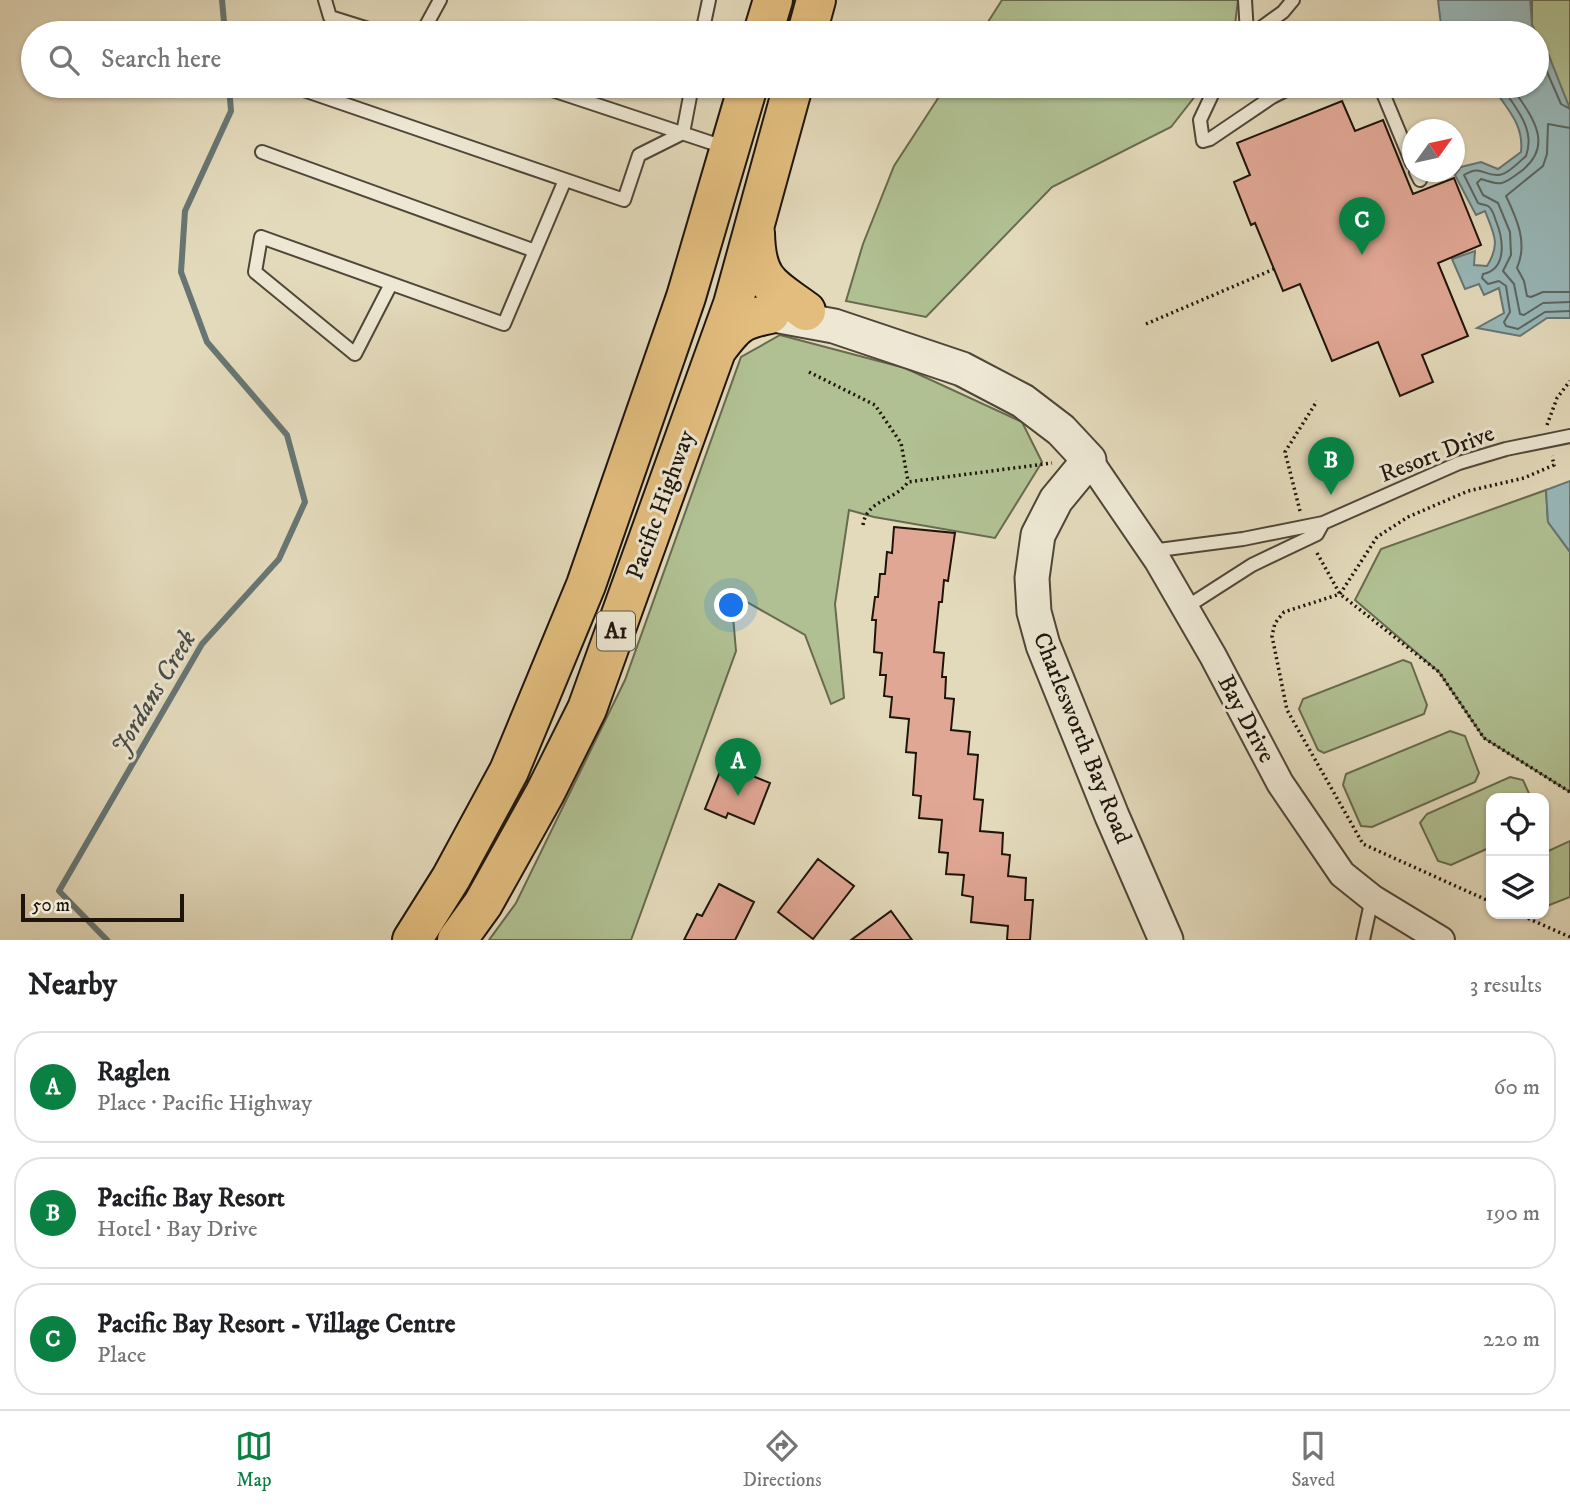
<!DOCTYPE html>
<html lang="en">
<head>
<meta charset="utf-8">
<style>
  :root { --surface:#fff; --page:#f6f6f6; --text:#202124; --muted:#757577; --line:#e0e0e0; --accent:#0b8043 }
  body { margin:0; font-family:"IM FELL DW Pica",serif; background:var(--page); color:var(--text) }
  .controls { position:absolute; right:21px; bottom:21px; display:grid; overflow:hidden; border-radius:14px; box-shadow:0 2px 5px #0004 }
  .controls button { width:63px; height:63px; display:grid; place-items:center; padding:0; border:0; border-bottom:2px solid var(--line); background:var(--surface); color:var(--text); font:35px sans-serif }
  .compass { position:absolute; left:1402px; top:119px; width:63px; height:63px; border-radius:50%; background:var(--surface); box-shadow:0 2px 5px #0004; rotate:57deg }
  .scale { position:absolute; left:21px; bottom:18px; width:163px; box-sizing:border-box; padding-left:7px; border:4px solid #1e140c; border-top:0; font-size:19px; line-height:24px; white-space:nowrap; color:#1e140c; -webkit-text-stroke:5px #ede7d3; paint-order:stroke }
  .you { position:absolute; left:732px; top:606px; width:24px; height:24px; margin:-18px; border:5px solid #fff; border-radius:50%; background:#1a73e8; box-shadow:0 0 0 10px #1a73e833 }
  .badge { display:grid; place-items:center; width:46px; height:46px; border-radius:50%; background:var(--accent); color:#fff; font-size:23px; font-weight:700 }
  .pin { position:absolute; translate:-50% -58px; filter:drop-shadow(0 2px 4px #0008) }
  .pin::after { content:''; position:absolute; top:37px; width:24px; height:21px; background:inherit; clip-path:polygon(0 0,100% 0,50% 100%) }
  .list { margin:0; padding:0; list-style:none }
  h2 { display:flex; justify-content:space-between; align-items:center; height:91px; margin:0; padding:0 28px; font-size:30px }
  h2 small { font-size:23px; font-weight:400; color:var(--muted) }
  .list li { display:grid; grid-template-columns:46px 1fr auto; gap:21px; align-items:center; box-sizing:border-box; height:112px; margin:0 14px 14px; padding:0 14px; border:2px solid var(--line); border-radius:28px }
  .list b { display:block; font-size:26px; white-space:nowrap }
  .list p { margin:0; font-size:23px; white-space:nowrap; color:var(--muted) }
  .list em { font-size:23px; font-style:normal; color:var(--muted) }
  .icon { flex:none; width:38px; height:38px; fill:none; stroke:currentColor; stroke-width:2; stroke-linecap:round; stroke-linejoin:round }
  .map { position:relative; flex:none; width:1570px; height:940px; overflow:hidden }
  .search { position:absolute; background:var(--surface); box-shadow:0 2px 5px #0004; left:21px; right:21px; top:21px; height:77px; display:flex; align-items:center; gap:18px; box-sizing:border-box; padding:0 24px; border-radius:38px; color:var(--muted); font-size:26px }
  .sheet { height:469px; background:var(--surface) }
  nav { display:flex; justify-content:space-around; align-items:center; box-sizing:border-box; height:98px; border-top:2px solid var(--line); background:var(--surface); font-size:19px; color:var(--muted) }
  nav a { display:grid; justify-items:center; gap:4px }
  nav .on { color:var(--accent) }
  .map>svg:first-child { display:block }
</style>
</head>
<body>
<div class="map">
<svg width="1570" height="940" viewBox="0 0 1570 940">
  <rect width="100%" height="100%" fill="#e3dabb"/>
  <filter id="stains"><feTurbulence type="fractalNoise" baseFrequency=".00286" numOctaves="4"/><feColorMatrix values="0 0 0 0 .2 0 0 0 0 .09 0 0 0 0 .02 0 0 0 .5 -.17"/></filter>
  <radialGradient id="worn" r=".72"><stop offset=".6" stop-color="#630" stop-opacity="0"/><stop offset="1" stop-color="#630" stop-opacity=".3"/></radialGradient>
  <!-- green -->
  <path fill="#b0c092" stroke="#676a4f" stroke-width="2" d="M1002,0H1238L1234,33H981Z
    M1532,0H1570V111L1532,25Z
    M946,86H1203L1171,127L1052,187L926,317L846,301L863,244L894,166Z
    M780,335L905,368L1022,422L1042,462L995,538L874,517L849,510L835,604L844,698L831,704L805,635L731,593L736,651L631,940H489L516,903L625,680L741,357Z
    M1546,490L1548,522L1570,552V792L1484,738L1439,672L1355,600L1381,549Z
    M1403,660L1411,663L1427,705L1424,714L1324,753L1318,750L1299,709L1303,699Z
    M1450,731L1465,736L1479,773L1475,782L1372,827L1361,826L1343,785L1346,774Z
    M1510,777L1523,780L1531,798H1491V847L1451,865L1438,861L1420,823L1427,814Z
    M1570,841V897L1547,906L1544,905V853Z"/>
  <!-- water -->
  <path fill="#98b8b9" stroke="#677674" stroke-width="2" d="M1438,0H1530L1532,25L1536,33H1442Z
    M1537,35L1549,56L1570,109V318H1547L1520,336L1477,328L1504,313L1499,288L1484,295L1479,284L1465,289L1452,259L1475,251L1474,265L1487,266C1501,244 1494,234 1485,211L1476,215L1455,175L1461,167L1481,162L1498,169L1521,152C1524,125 1508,110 1494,89L1485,86H1537Z
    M1570,481V552L1548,522L1546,490Z"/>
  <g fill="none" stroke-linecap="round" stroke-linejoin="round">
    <!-- shore -->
    <path stroke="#5b6662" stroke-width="2" d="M1537,49L1561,104L1570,109
      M1501,86C1515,107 1536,129 1526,156C1519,162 1506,176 1497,175C1482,175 1481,165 1464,175L1478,203C1479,204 1487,205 1488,206C1493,209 1494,216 1496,221C1503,238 1508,269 1483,274L1482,278L1488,284L1499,281L1506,286L1510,312L1504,322L1506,326L1518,329L1545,312L1570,311
      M1511,86C1530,114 1557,145 1520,172C1503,185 1501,186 1481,179L1477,183L1483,195L1498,203L1510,232L1511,255L1503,271L1514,284L1520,314L1524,315L1543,303L1570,302
      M1570,128L1548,124L1547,154L1543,166L1506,196C1517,219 1528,243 1517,268L1524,281L1527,296L1531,297L1543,292H1570"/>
    <!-- stream -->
    <path stroke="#677674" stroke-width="6" d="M222,0L225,33
      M107,940L59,891L202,644L279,559L305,502L287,435L207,342L181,272L185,211L231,111L229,86"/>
  </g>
  <!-- building -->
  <path fill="#e1a795" stroke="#1e140c" stroke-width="2" d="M1342,101L1355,131L1383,120L1413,194L1454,178L1481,245L1438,263L1468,336L1422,355L1433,382L1400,396L1378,342L1332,361L1300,284L1283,291L1255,223L1251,225L1234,182L1250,175L1237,143Z
    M894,527L955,533L948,581L944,580L942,602H939L934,652L944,653L942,677H946L945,698L954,699L951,730L970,732L968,754L978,755L974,799L983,800L980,831L1003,833L1002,854L1010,855L1008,876L1026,878L1025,900H1033L1030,940H1007L1008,926L971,922L973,897L962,895L964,875L946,874L948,853L939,852L942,820L919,818L921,796L913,795L916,753L906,752L909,719L890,717L892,697L884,696L886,675H880L882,653L874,652L876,620H872L875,597H878L880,574H885L887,552L892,553Z
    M723,764L770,783L754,824L728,813L726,818L705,809Z
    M818,859L854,886L813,939L778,912Z
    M719,884L754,902L735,940H684L697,914L702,916Z
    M891,911L912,940H851Z"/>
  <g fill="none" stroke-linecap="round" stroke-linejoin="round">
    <defs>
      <path id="service" d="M325,0L330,17L381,33
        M1245,0L1247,33
        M1372,32V33
        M422,33L440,0
        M702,33L709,0
        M1254,33L1283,12L1293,0
        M292,86L624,200L639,155L683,133L692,86
        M540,86L727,148
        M1216,86L1200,120L1203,141L1210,139L1272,97L1294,86
        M1380,86L1412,163
        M262,152L535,251
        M1416,172L1420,180
        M391,284L355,354L255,272L261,237L504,324L565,180
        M1151,551L1243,539L1323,523L1459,463L1506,449L1570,436
        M1185,608L1252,565L1317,534L1323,523
        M1363,940L1372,898"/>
      <path id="minor" d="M1089,460L1158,561L1213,656L1280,783L1342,874L1372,898L1441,940"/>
      <path id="tertiary" d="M774,315L834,326L962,369L1023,401L1061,430L1089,460L1056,500L1038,535L1032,578L1034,612L1043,645L1112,816L1166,940"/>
      <path id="trunk" d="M763,33L773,0
        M807,33L816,0
        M755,233C756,281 770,285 806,311
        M718,348C736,324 740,320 770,314
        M412,940L451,878L509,771L586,585L686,297L748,86
        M457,940L483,904L545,793L587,709L733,304L793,86"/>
    </defs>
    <!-- service casing -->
    <use href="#service" stroke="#4f4638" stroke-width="16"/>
    <!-- minor casing -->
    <use href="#minor" stroke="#4f4638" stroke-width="30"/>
    <!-- tertiary casing -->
    <use href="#tertiary" stroke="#4f4638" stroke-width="37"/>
    <!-- trunk casing -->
    <use href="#trunk" stroke="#1e140c" stroke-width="42"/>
    <!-- path -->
    <path stroke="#1e140c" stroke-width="3.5" stroke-dasharray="2 3.5" stroke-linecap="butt" d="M1146,324L1274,269
      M809,372L875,405L901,443L908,481
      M1547,425L1557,398L1570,381
      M1300,511L1285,452L1317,401
      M863,525C867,499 895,501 908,482L1052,463
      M1317,553L1340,594L1439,672L1484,738L1570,792
      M1491,902L1363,844L1287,710L1272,636L1275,623L1284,612L1340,594L1377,537L1408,517L1468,491L1524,478L1554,465L1552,456
      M1518,914L1570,937"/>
    <!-- service -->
    <use href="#service" stroke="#ede7d3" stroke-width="12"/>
    <!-- minor -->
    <use href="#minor" stroke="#ede7d3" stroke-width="26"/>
    <!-- tertiary -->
    <use href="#tertiary" stroke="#ede7d3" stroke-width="33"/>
    <!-- trunk -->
    <use href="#trunk" stroke="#e2bd7e" stroke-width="38"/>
  </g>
  <g text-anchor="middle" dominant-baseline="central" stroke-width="6" stroke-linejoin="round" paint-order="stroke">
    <!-- shield labels -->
    <rect fill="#ede7d3" stroke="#5c5348" stroke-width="2" x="597" y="611.5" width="38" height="39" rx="5"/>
    <g font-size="23" font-weight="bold" fill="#1e140c">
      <text x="616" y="631">A1</text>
    </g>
    <!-- street labels -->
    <g font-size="24" fill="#1e140c" stroke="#ede7d3">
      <text transform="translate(1437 454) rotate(-21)">Resort Drive</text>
      <text transform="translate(661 505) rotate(-70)">Pacific Highway</text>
      <text transform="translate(1246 719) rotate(62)">Bay Drive</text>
      <text transform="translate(1082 738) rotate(68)">Charlesworth Bay Road</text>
    </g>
    <!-- water labels -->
    <g font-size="26" font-style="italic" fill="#494d49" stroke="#ede7d3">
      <text transform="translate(154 693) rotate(-59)">Jordans Creek</text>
    </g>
  </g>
  <rect width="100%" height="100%" filter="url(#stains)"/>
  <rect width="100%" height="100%" fill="url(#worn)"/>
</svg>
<div class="controls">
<button><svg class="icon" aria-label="locate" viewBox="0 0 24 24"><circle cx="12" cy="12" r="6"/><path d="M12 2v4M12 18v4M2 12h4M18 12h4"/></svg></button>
<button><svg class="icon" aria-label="layers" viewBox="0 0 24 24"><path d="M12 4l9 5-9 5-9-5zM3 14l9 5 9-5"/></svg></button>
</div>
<svg class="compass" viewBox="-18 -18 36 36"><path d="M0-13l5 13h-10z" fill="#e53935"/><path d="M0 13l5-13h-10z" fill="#757577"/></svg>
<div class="scale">50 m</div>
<div class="you"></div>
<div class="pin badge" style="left:738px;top:796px">A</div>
<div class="pin badge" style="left:1331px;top:495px">B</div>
<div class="pin badge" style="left:1362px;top:255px">C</div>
<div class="search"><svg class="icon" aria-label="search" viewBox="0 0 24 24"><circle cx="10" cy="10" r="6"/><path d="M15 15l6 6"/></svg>Search here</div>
</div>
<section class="sheet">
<h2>Nearby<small>3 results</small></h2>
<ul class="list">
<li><span class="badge">A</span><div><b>Raglen</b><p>Place · Pacific Highway</p></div><em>60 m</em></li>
<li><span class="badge">B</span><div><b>Pacific Bay Resort</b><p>Hotel · Bay Drive</p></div><em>190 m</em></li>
<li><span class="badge">C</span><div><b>Pacific Bay Resort - Village Centre</b><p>Place</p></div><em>220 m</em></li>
</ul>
</section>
<nav>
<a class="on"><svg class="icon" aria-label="map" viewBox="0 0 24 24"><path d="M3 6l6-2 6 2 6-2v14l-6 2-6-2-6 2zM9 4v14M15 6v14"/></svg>Map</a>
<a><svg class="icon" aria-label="directions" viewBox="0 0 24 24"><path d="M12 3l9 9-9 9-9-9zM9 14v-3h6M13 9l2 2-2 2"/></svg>Directions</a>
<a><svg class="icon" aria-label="saved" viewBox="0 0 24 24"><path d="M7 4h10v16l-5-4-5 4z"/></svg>Saved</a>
</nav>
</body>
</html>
